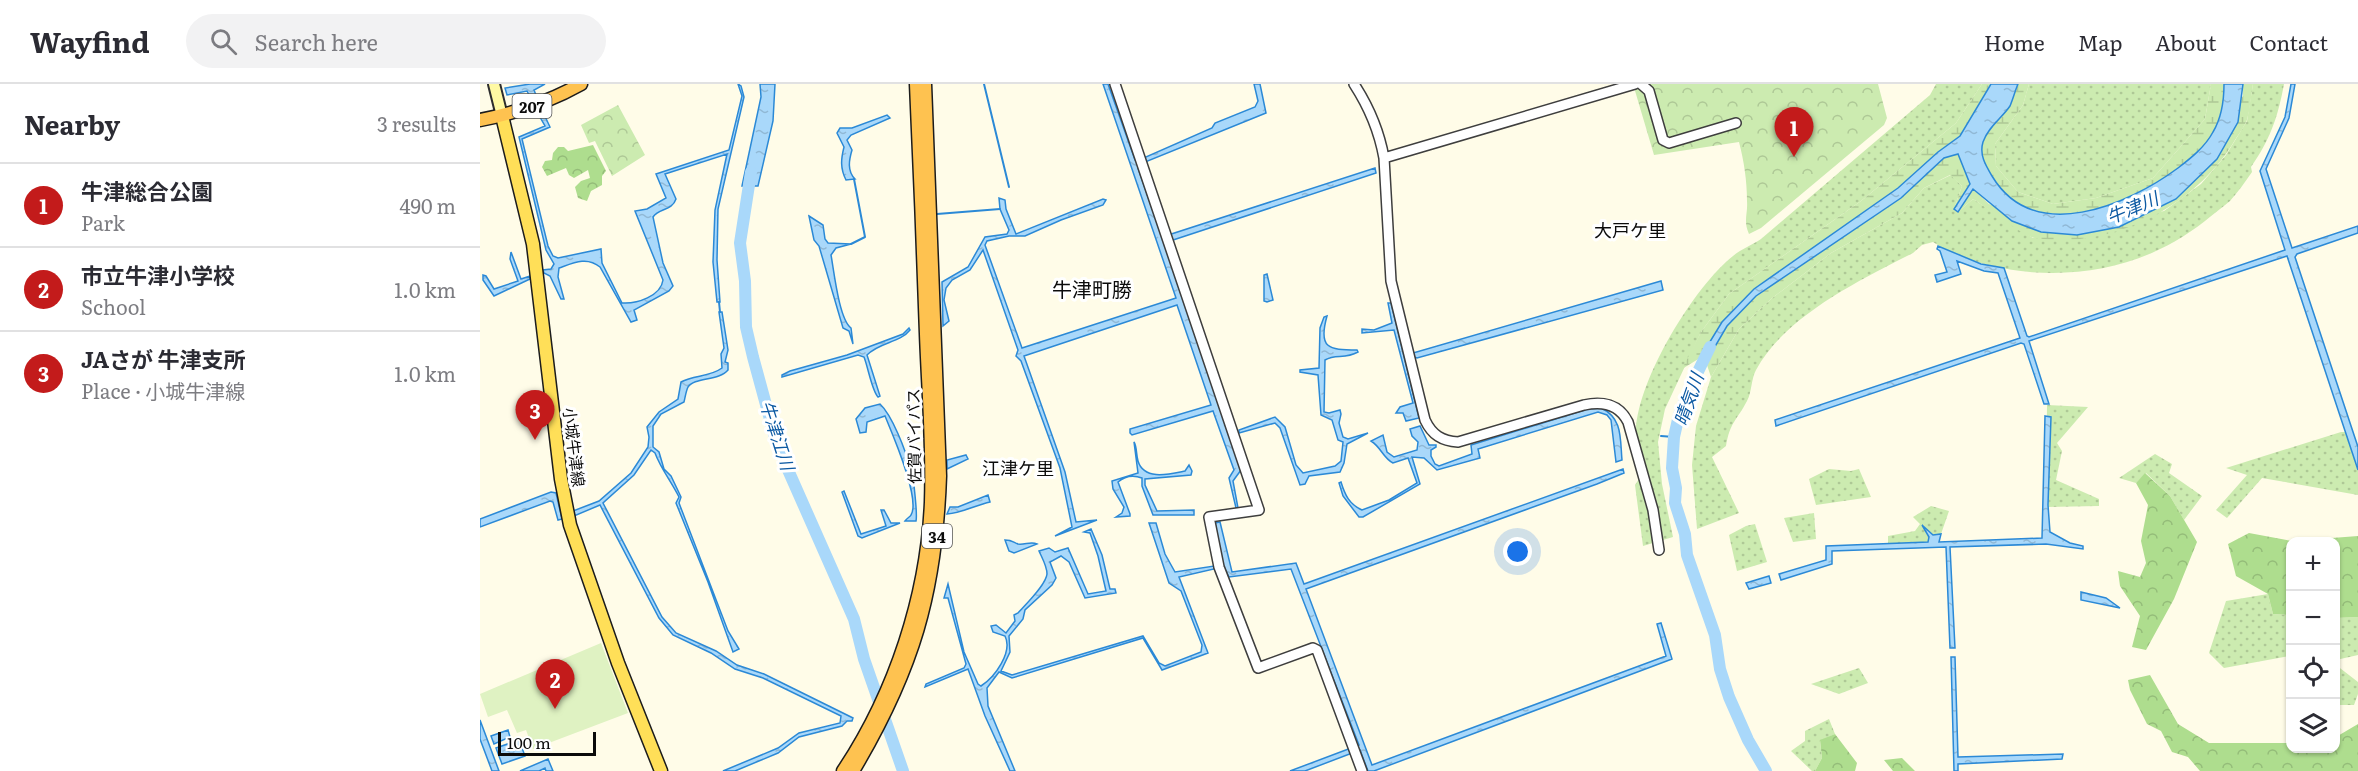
<!DOCTYPE html>
<html lang="en">
<head>
<meta charset="utf-8">
<style>
  :root { --surface:#fff; --page:#f2f2f3; --text:#2b2b33; --muted:#7c7c81; --line:#e1e1e2; --accent:#c31b1b }
  body { margin:0; font-family:Literata,"Noto Sans JP",serif; background:var(--page); color:var(--text) }
  .controls { position:absolute; right:18px; bottom:18px; display:grid; overflow:hidden; border-radius:12px; box-shadow:0 2px 4px #0004 }
  .controls button { width:54px; height:54px; display:grid; place-items:center; padding:0; border:0; border-bottom:2px solid var(--line); background:var(--surface); color:var(--text); font:30px sans-serif }
  .scale { position:absolute; left:18px; bottom:15px; width:98px; box-sizing:border-box; padding-left:6px; border:3px solid #0b0b0b; border-top:0; font-size:16px; line-height:21px; white-space:nowrap; color:#0b0b0b; -webkit-text-stroke:4px #fff; paint-order:stroke }
  .you { position:absolute; left:1038px; top:468px; width:21px; height:21px; margin:-15px; border:4px solid #fff; border-radius:50%; background:#1a73e8; box-shadow:0 0 0 9px #1a73e833 }
  .badge { display:grid; place-items:center; width:39px; height:39px; border-radius:50%; background:var(--accent); color:#fff; font-size:20px; font-weight:700 }
  .pin { position:absolute; translate:-50% -50px; filter:drop-shadow(0 2px 3px #0008) }
  .pin::after { content:''; position:absolute; top:32px; width:21px; height:18px; background:inherit; clip-path:polygon(0 0,100% 0,50% 100%) }
  .list { margin:0; padding:0; list-style:none }
  h2 { display:flex; justify-content:space-between; align-items:center; height:78px; margin:0; padding:0 24px; font-size:26px }
  h2 small { font-size:20px; font-weight:400; color:var(--muted) }
  .list li { display:grid; grid-template-columns:39px 1fr auto; gap:18px; align-items:center; box-sizing:border-box; height:84px; padding:0 24px; border-top:2px solid var(--line) }
  .list b { display:block; font-size:22px; white-space:nowrap }
  .list p { margin:0; font-size:20px; white-space:nowrap; color:var(--muted) }
  .list em { font-size:20px; font-style:normal; color:var(--muted) }
  .icon { flex:none; width:33px; height:33px; fill:none; stroke:currentColor; stroke-width:2; stroke-linecap:round; stroke-linejoin:round }
  .map { position:relative; flex:none; width:1878px; height:687px; overflow:hidden }
  header { display:flex; align-items:center; gap:36px; box-sizing:border-box; height:84px; padding:0 30px; background:var(--surface); border-bottom:2px solid var(--line) }
  header strong { font-size:28px }
  nav { display:flex; gap:33px; margin-inline-start:auto; font-size:21px }
  .search { width:420px; height:54px; background:var(--page); display:flex; align-items:center; gap:15px; box-sizing:border-box; padding:0 21px; border-radius:33px; color:var(--muted); font-size:22px }
  main { display:flex }
  aside { flex:1; background:var(--surface) }
  .map>svg:first-child { display:block }
</style>
</head>
<body>
<header>
<strong>Wayfind</strong>
<div class="search"><svg class="icon" aria-label="search" viewBox="0 0 24 24"><circle cx="10" cy="10" r="6"/><path d="M15 15l6 6"/></svg>Search here</div>
<nav><a>Home</a><a>Map</a><a>About</a><a>Contact</a></nav>
</header>
<main>
<aside>
<h2>Nearby<small>3 results</small></h2>
<ul class="list">
<li><span class="badge">1</span><div><b>牛津総合公園</b><p>Park</p></div><em>490 m</em></li>
<li><span class="badge">2</span><div><b>市立牛津小学校</b><p>School</p></div><em>1.0 km</em></li>
<li><span class="badge">3</span><div><b>JAさが 牛津支所</b><p>Place · 小城牛津線</p></div><em>1.0 km</em></li>
</ul>
</aside>
<div class="map">
<svg width="1878" height="687" viewBox="0 0 1878 687">
  <defs>
    <pattern id="grass-dots" width="8" height="8" patternUnits="userSpaceOnUse" patternTransform="scale(1.5)"><rect width="8" height="8" fill="#ccebb0"/><path d="M2 2h.1M6 6h.1" fill="none" stroke="#aec896" stroke-width="1.8" stroke-linecap="round"/></pattern>
    <pattern id="forest-crowns" width="20" height="18" patternUnits="userSpaceOnUse" patternTransform="scale(1.5)"><rect width="20" height="18" fill="#aedd8e"/><path d="M2 6a3 3 0 1 1 6 0M12 15a3 3 0 1 1 6 0" fill="none" stroke="#94bc79"/></pattern>
    <pattern id="wetland-marsh" width="20" height="14" patternUnits="userSpaceOnUse" patternTransform="scale(1.5)"><rect width="20" height="14" fill="#ccebb0"/><path d="M1 5h8M5 5V1M11 12h8M15 12V8" fill="none" stroke="#aec896"/></pattern>
    <pattern id="park-crowns" width="20" height="18" patternUnits="userSpaceOnUse" patternTransform="scale(1.5)"><rect width="20" height="18" fill="#ccebb0"/><path d="M2 6a3 3 0 1 1 6 0M12 15a3 3 0 1 1 6 0" fill="none" stroke="#aec896"/></pattern>
    <pattern id="water-ripples" width="26" height="14" patternUnits="userSpaceOnUse" patternTransform="scale(1.5)"><rect width="26" height="14" fill="#a9d8fa"/><path d="M2 4q2-2 4 0t4 0M15 11q2-2 4 0t4 0" fill="none" stroke="#90b8d5"/></pattern>
  </defs>
  <rect width="100%" height="100%" fill="#fffce8"/>
  <!-- grass -->
  <path fill="url(#grass-dots)" d="M1456,0H1502L1476,39L1381,117L1249,210L1221,248L1185,325L1178,358L1182,400L1193,453L1163,462L1155,401L1165,386C1162,374 1156,358 1156,346C1158,295 1214,203 1253,172C1261,165 1272,161 1281,155L1450,11Z
    M1549,0H1731L1725,35L1673,94L1616,114L1573,120L1538,108L1516,82L1515,60L1543,21Z
    M1773,0H1804C1798,33 1790,56 1771,83L1772,88C1765,98 1758,108 1750,117C1742,124 1733,130 1725,137C1674,177 1615,193 1550,188C1518,185 1482,177 1453,158L1442,161L1433,169C1380,196 1305,232 1276,286C1271,295 1272,308 1267,317C1257,336 1250,338 1246,362L1232,373L1259,429L1217,445L1212,381L1216,342L1231,293L1259,245L1291,215L1351,169L1422,129L1444,104L1471,91L1482,102L1474,125L1478,128L1493,115L1553,154L1684,127L1721,100L1746,71L1767,37Z
    M1567,321L1608,323L1577,359L1582,367L1576,396L1619,415V422L1566,423Z
    M1861,348H1870L1878,371V411L1782,394L1747,434L1736,426L1767,391L1746,384Z
    M1675,370L1692,380L1689,389L1722,412L1704,436L1690,412L1666,389L1656,399L1639,394Z
    M1349,385L1371,387L1379,385L1391,413L1336,421L1329,395Z
    M1451,422L1469,427L1461,450L1454,460L1408,462V452L1435,447L1440,440L1433,433Z
    M1334,429L1336,455L1313,458L1304,434Z
    M1275,440L1287,478L1257,487L1249,451L1266,442Z
    M1788,510L1793,530L1810,531V572L1744,584L1729,569L1746,517Z
    M1878,533V571L1856,576V534Z
    M1856,581L1878,598V610L1874,621H1856Z
    M1379,584L1388,599L1359,610L1331,600Z
    M1349,635L1355,650L1340,657L1342,674L1335,687H1332L1311,667L1325,657V647Z"/>
  <!-- forest -->
  <path fill="url(#forest-crowns)" d="M113,61L126,87L122,92V101L111,107L107,117L98,114L95,103L101,97L110,94L108,86L94,94L89,91L86,84L67,92L62,83L65,77L72,76L73,69L78,63H84L88,67Z
    M1665,389L1690,412L1717,458L1694,515L1666,566L1652,563L1660,532L1640,502L1638,487L1660,493L1666,479L1661,457L1668,421L1656,399Z
    M1769,449L1812,457L1810,531L1793,530L1788,510L1756,492L1748,460Z
    M1878,452V533L1856,534V458L1813,457Z
    M1670,591L1698,640L1729,659H1810V664H1856V653L1878,640V687H1720L1708,673L1692,668L1681,647L1667,640L1650,606L1648,596Z
    M1355,650L1377,679L1375,687H1335L1342,674L1340,656Z
    M1422,674L1435,687H1413L1404,676Z"/>
  <!-- wetland -->
  <path fill="url(#wetland-marsh)" d="M1502,0H1511L1480,52L1458,68L1418,104L1274,205L1242,238L1220,274L1202,285L1221,248L1249,210L1381,117L1476,39Z
    M1538,0H1549L1543,21L1515,60L1516,82L1538,108L1573,120L1616,114L1673,94L1725,35L1731,0H1744C1744,17 1742,33 1733,48C1725,63 1711,74 1698,84C1648,121 1554,162 1512,92C1506,82 1499,71 1503,58C1508,43 1522,34 1530,22C1533,15 1535,7 1538,0Z
    M1763,0H1773C1771,12 1770,25 1767,36C1764,43 1759,50 1755,56C1716,122 1632,166 1555,154C1543,152 1506,123 1493,115L1478,128L1493,105L1509,120L1597,151L1639,143L1696,115L1763,12Z
    M1478,69L1481,73L1491,100L1474,125L1482,102L1470,91L1444,104L1422,129L1351,169L1291,215L1259,245L1231,293L1226,278L1247,242L1276,212L1421,114L1464,74Z"/>
  <!-- park -->
  <path fill="url(#park-crowns)" d="M1153,0H1398L1407,34L1404,41L1281,144L1269,150C1263,137 1268,130 1267,117C1267,97 1264,77 1259,58L1174,71Z
    M138,21L165,71L132,92L115,57L109,59L101,41Z"/>
  <!-- pitch -->
  <path fill="#dff2c2" d="M121,559L148,629L53,665L46,646L37,649L27,626L8,633L0,610Z"/>
  <!-- water -->
  <path fill="url(#water-ripples)" stroke="#2b89d6" stroke-width="1.5" d="M50,0H65L54,6L56,11L50,13L47,7L27,11L25,4Z
    M258,0L261,2L264,13L238,125L237,176L240,218H237L233,178L235,126L247,70L185,90L196,115C192,127 179,124 173,133L183,179L193,202L189,207L154,226L157,236L151,238L120,183C107,172 93,179 79,184L78,193L84,215H81L70,192L64,189L63,186L71,185L74,180L66,166L39,53L65,42L57,28L62,26L70,43L42,55L68,162L73,172L78,174L121,165L122,179L142,219C157,220 181,212 183,196L155,127L167,125L186,114L176,90L249,66L262,12Z
    M280,0H295L293,37L278,102H262L281,13Z
    M623,0H628L655,76L657,77L732,44L735,39L775,23L778,17L774,0H780L786,29L660,80L658,84L682,153L895,84L896,89L684,159L761,386L753,397L758,424H756L749,394L754,386L733,327L652,351L650,349V345L731,321L697,221L544,272L585,388L596,438L617,436L575,452L592,443L580,384L541,277L536,272L538,266L503,166L490,186L472,196L466,204L464,216L469,237L463,242L462,198L488,183L505,153L527,150L529,146L520,125L519,114L525,116L526,125L536,150L623,115L626,116L623,121L581,136L545,152H529L507,157L505,161L542,264L696,214Z
    M1511,0H1538C1535,7 1533,15 1530,22C1522,34 1508,43 1503,58C1499,71 1506,82 1512,92C1554,162 1648,121 1698,84C1711,74 1725,63 1733,48C1742,33 1744,17 1744,0H1763L1758,38L1737,75L1696,115L1639,143L1597,151L1561,148L1532,137L1493,105L1478,128L1474,125L1490,100L1478,70L1464,74L1421,114L1276,212L1247,242L1226,278L1220,274L1242,238L1274,205L1418,104L1458,68L1480,52Z
    M1811,0H1815L1809,34L1786,85L1812,164L1878,142V149L1817,170L1815,173L1878,363V386L1807,172L1549,257L1569,320H1564L1544,260L1541,259L1296,342L1295,336L1540,254L1518,189L1504,187L1477,177L1481,190L1457,198L1455,191L1467,188L1460,167L1457,165L1458,162L1501,180L1524,184L1547,252L1549,253L1805,166L1780,87L1805,33Z
    M407,31L410,34L371,51L367,56L372,66C369,76 367,87 375,95L366,96C360,84 361,75 364,63L357,49L360,44H372Z
    M329,132L343,141L345,155L348,159L371,160L356,164L351,171C354,187 359,235 371,244L373,260L369,247L363,244L339,162L334,156Z
    M31,168L41,195L50,192V195L14,212L3,196V191L6,192L14,205L38,197L30,175Z
    M787,190L793,216L787,218L784,217V191Z
    M1181,197L1183,206L937,274L934,273L933,269Z
    M908,219H911L939,334L926,337L923,329H916L920,323L933,319L914,246L882,249V245L894,246L912,239Z
    M239,228H242L248,266L245,278L248,279V286C239,297 214,293 208,303C206,307 205,314 204,318L181,330L173,342V363L179,368L184,385L191,392L201,413L199,419L248,547L259,565L253,568L228,498L196,419L199,413C191,397 181,385 175,369L171,366L154,391L123,419L182,533L196,549L236,567L257,581L284,590L373,634L372,637H367L362,642L319,653L298,669L255,687H243L298,664L319,649L360,639L361,632L283,594L255,585L231,569L193,551L179,534L120,421L94,432L93,427L119,417L151,389L168,363L169,353L167,343L179,328L198,315L201,298C214,291 230,293 242,284L241,270L244,264Z
    M847,232C838,264 848,266 877,266L878,268C864,276 856,269 845,276L844,328L849,329L860,326L861,330L859,339L863,353L868,355L888,349L867,360L864,379L860,388L829,392L825,400L820,401L800,344L795,339L759,349V346L795,333L805,343L816,381L823,389L855,382L861,377L863,358L858,356L852,336L841,331L838,291L820,288V286L839,284L840,244L844,233Z
    M429,244L430,246C420,259 399,258 387,271L400,312L398,313C392,307 388,283 384,273L378,271L302,293V291L310,287L367,271L423,250Z
    M400,320C412,331 426,367 430,384L442,382L433,387C433,400 438,428 436,437H425C427,434 430,433 431,431C441,415 412,349 405,332L387,338L386,348L380,349L376,335L385,324Z
    M1121,324C1143,334 1140,355 1142,376L1136,378L1131,336L1127,331L1118,328L998,365L1000,374L957,386L944,374L932,373L940,400L883,433H879L863,412L859,399L861,398C865,411 869,420 882,426L909,416L937,399L928,374L913,379C903,374 901,363 891,357L903,351L907,368L914,373L937,366L938,358L932,352L930,345L940,342L949,361H956V363L951,366V372L955,380L959,382L992,370L991,361L1108,325Z
    M1565,332L1571,333L1568,421L1570,448L1590,459L1603,462V465L1566,460L1470,463L1475,564H1470L1466,463L1352,467V480L1301,496L1299,490L1346,476V462L1448,458L1449,453L1442,441L1453,451L1461,450L1459,458L1562,454Z
    M654,358C657,363 656,370 658,377C664,397 690,390 705,387L709,381L712,387L711,391L665,395V401L677,427L714,426V431H673L662,402V394C654,391 645,392 638,398L650,430V432L636,433L642,429L644,423L633,405L632,397L658,389Z
    M486,371L488,375L467,385V376Z
    M1143,385L1144,389L1117,400L826,505L892,681L1186,572L1177,540L1181,539L1192,575L894,687H888L880,666L825,687H810L879,661L811,485L749,493L743,481L735,439L740,438L752,488L816,479L824,500Z
    M364,407L381,450L406,442L401,426H404L411,439H420L382,454L378,452L362,408Z
    M71,408L76,409L82,435L78,436L73,418L70,417L0,443V435Z
    M508,411L510,418C496,421 482,429 467,430L470,423H478Z
    M669,439H676L685,470L695,488L734,482V485L699,493L728,569L682,586L663,554L532,594L519,588L507,604L508,622L535,687H530L505,632L488,585L445,603L446,600L484,584L486,580L468,514H464L468,500L484,568L498,600L501,602C515,593 533,568 525,552L513,548L511,542L516,541L526,549L535,537L534,531L538,529C545,521 566,501 567,490C567,482 562,474 559,467L569,464L575,468L588,464L608,510L626,507L618,472L610,449L604,448L611,445L622,471L630,505H635L636,509L605,514L589,478L581,472L570,478L576,494L572,501L545,526L543,535L529,552L530,568L521,587L532,591L663,552L679,579L685,582L721,568L722,561L701,507L689,499Z
    M525,456C532,456 533,458 538,460C545,461 551,457 557,460L534,469L529,467Z
    M1289,492L1291,499L1269,505L1266,499Z
    M1601,508L1626,514L1640,524L1601,516Z
    M1471,573H1475L1478,673L1583,670L1582,675L1478,680V687H1474Z
    M0,636L19,687H12L0,655Z
    M28,646L30,653L14,660L11,652Z
    M39,656L45,672L22,680L16,664Z
    M68,675L73,687H66L65,684L59,687H40Z"/>
  <g fill="none" stroke-linecap="round" stroke-linejoin="round">
    <!-- stream -->
    <path stroke="#2b89d6" stroke-width="2" d="M504,0L529,103
      M457,130L520,125
      M371,160L385,153L374,95
      M239,218L240,228
      M1181,352L1194,353"/>
    <!-- river -->
    <path stroke="#a9d8fa" stroke-width="12" d="M271,88L260,159L265,197L266,243L273,273L297,361L374,535L384,575L423,687
      M1230,263L1212,300L1199,331L1194,353L1192,384L1196,404L1195,419L1205,450L1207,471L1235,551L1240,585L1249,613L1268,656L1286,687"/>
    <defs>
      <path id="tertiary" d="M635,0L779,426L729,433L739,483L778,584L833,564L837,566L882,687
        M874,0C889,23 899,46 904,74L911,197L945,336C952,351 962,357 978,358L1104,321C1122,317 1139,320 1148,338L1173,426L1179,466
        M1161,0L1169,7L1183,56L1189,59L1256,39
        M904,74L1155,0"/>
      <path id="secondary" d="M14,0L22,32"/>
      <path id="primary" d="M22,32L53,160L81,395L90,441L138,579L181,687"/>
      <path id="trunk" d="M0,36C36,29 69,18 101,0
        M363,687C415,609 447,512 451,418C453,362 448,305 446,250C443,167 440,83 436,0
        M373,687C433,586 456,509 460,392L445,0"/>
    </defs>
    <!-- tertiary casing -->
    <use href="#tertiary" stroke="#3e3e3e" stroke-width="12"/>
    <!-- secondary casing -->
    <use href="#secondary" stroke="#2d2d2d" stroke-width="14"/>
    <!-- primary casing -->
    <use href="#primary" stroke="#1c1c1c" stroke-width="15"/>
    <!-- trunk casing -->
    <use href="#trunk" stroke="#1c1c1c" stroke-width="15"/>
    <!-- tertiary -->
    <use href="#tertiary" stroke="#fff" stroke-width="9"/>
    <!-- secondary -->
    <use href="#secondary" stroke="#fff9a3" stroke-width="10"/>
    <!-- primary -->
    <use href="#primary" stroke="#ffdf58" stroke-width="12"/>
    <!-- trunk -->
    <use href="#trunk" stroke="#fec250" stroke-width="12"/>
  </g>
  <g text-anchor="middle" dominant-baseline="central" stroke-width="6" stroke-linejoin="round" paint-order="stroke">
    <!-- shield labels -->
    <g fill="#fff" stroke="#545454" stroke-width="1.5">
      <rect x="32.5" y="10" width="39" height="24" rx="4.5"/>
      <rect x="442" y="440" width="30" height="24" rx="4.5"/>
    </g>
    <g font-size="15" font-weight="bold" fill="#0b0b0b">
      <text x="52" y="22">207</text>
      <text x="457" y="452">34</text>
    </g>
    <!-- street labels -->
    <g font-size="16" fill="#0b0b0b" stroke="#fff">
      <text transform="translate(433 352) rotate(-91)">佐賀バイパス</text>
      <text transform="translate(95 363) rotate(83)">小城牛津線</text>
    </g>
    <!-- water labels -->
    <g font-size="18" font-style="italic" fill="#0d5aa3" stroke="#fff">
      <text transform="translate(1652 123) rotate(-23)">牛津川</text>
      <text transform="translate(1208 315) rotate(-71)">晴気川</text>
      <text transform="translate(298 351) rotate(72)">牛津江川</text>
    </g>
    <!-- neighbourhood labels -->
    <g font-size="18" fill="#0b0b0b" stroke="#fff">
      <text x="1150" y="145">大戸ケ里</text>
      <text x="538" y="383">江津ケ里</text>
    </g>
    <!-- quarter labels -->
    <g font-size="20" fill="#0b0b0b" stroke="#fff">
      <text x="612" y="204">牛津町勝</text>
    </g>
  </g>
</svg>
<div class="controls">
<button>+</button>
<button>−</button>
<button><svg class="icon" aria-label="locate" viewBox="0 0 24 24"><circle cx="12" cy="12" r="6"/><path d="M12 2v4M12 18v4M2 12h4M18 12h4"/></svg></button>
<button><svg class="icon" aria-label="layers" viewBox="0 0 24 24"><path d="M12 4l9 5-9 5-9-5zM3 14l9 5 9-5"/></svg></button>
</div>
<div class="scale">100 m</div>
<div class="you"></div>
<div class="pin badge" style="left:1314px;top:73px">1</div>
<div class="pin badge" style="left:75px;top:625px">2</div>
<div class="pin badge" style="left:55px;top:356px">3</div>
</div>
</main>
</body>
</html>
